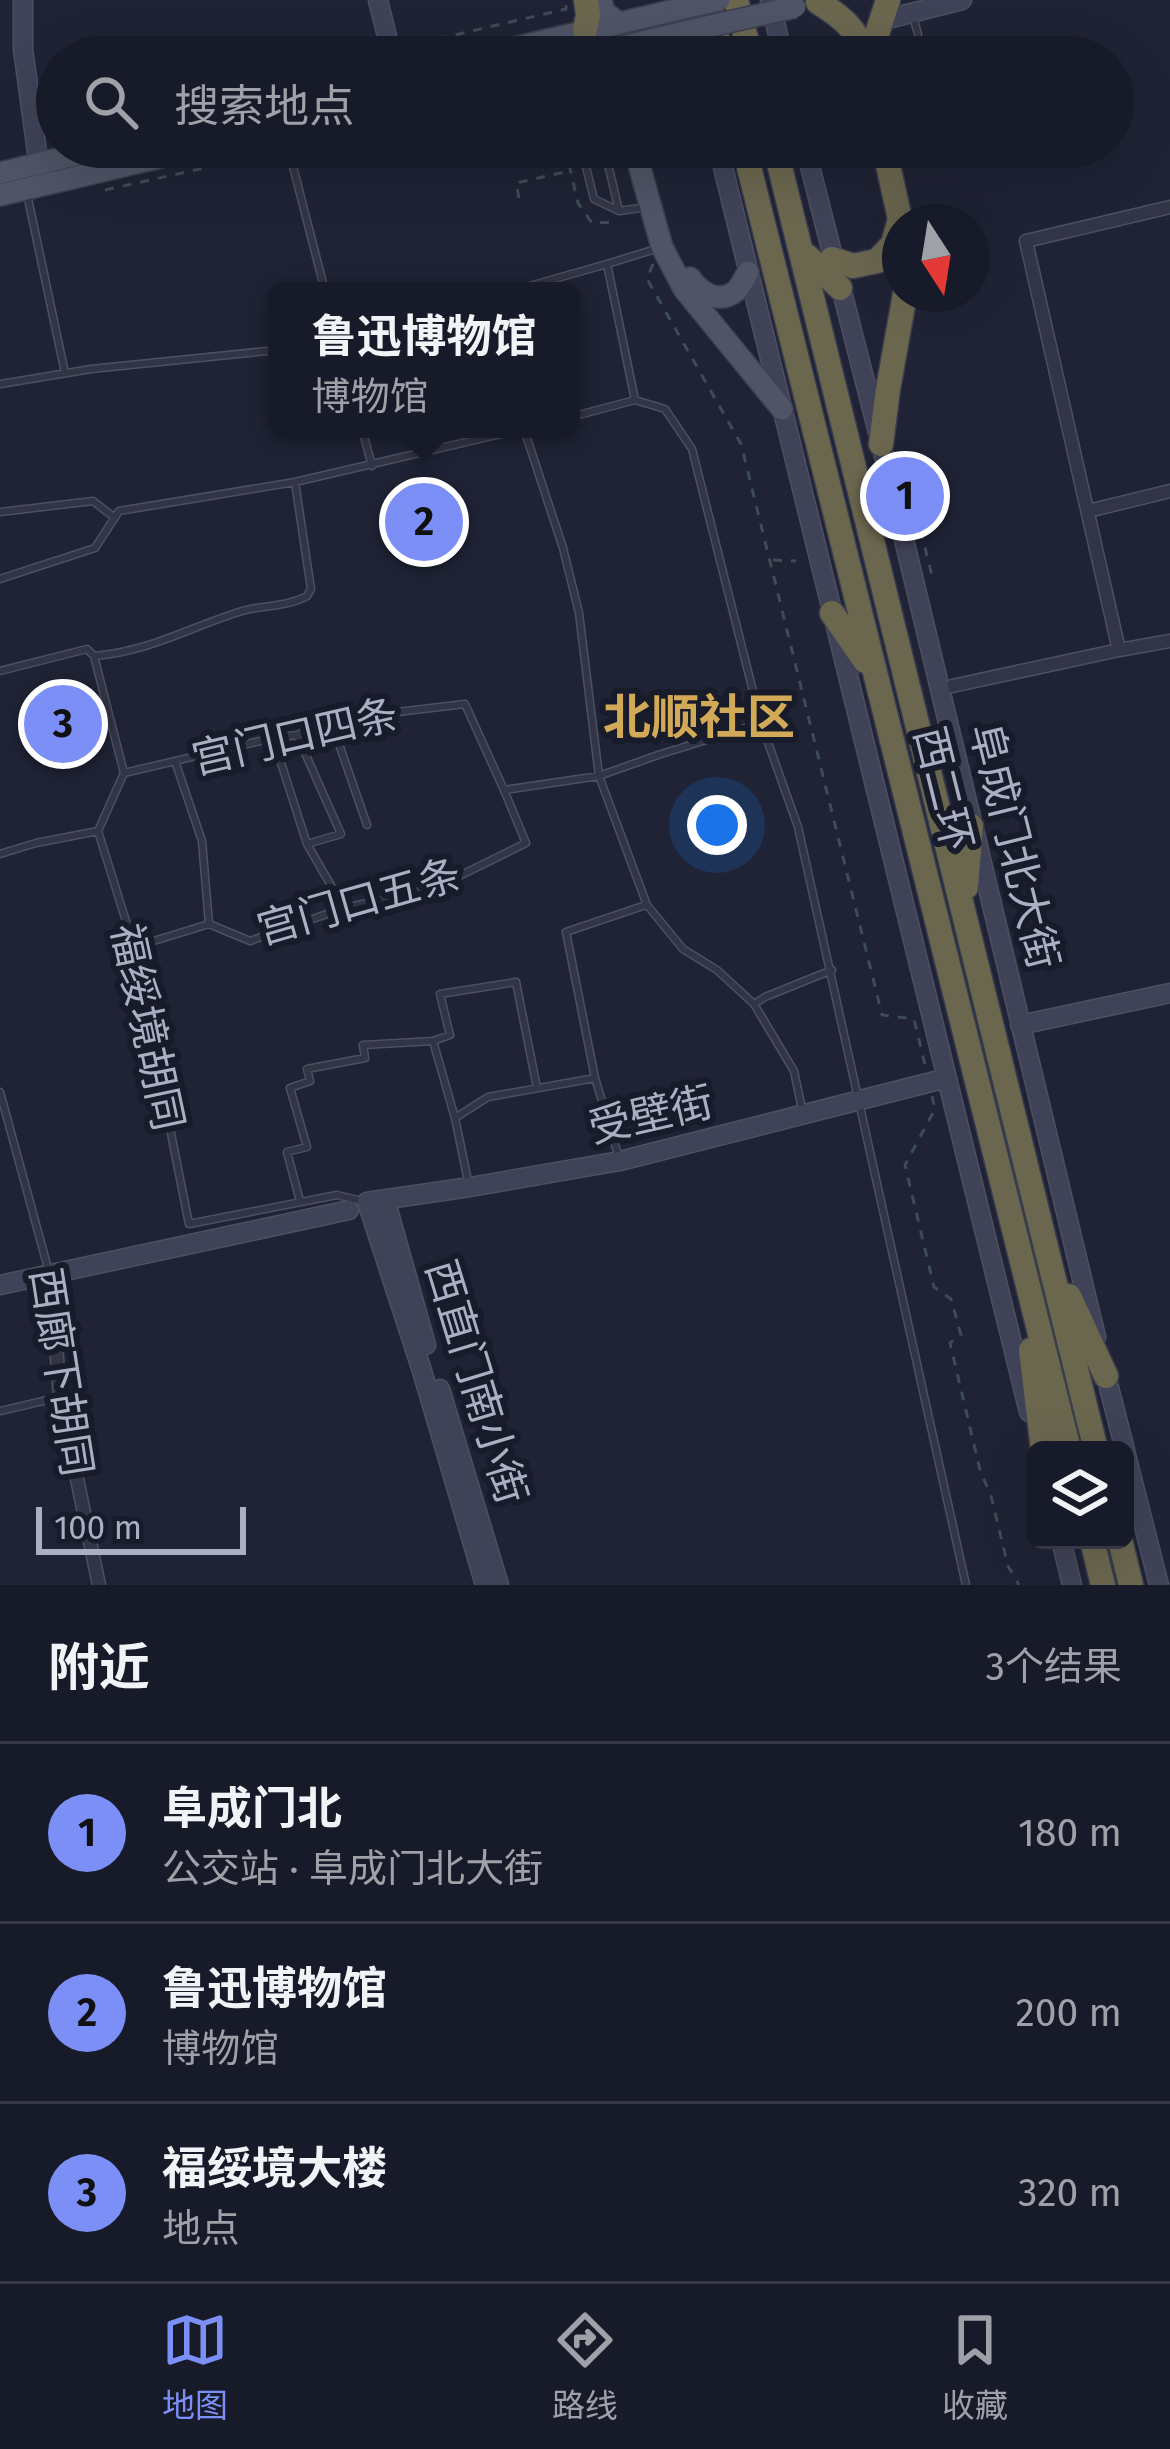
<!DOCTYPE html>
<html lang="zh">
<head>
<meta charset="utf-8">
<style>
  :root { --surface:#171a28; --page:#242734; --text:#f1f3f6; --muted:#9ea1a8; --line:#363845; --accent:#7c8ff7 }
  body { margin:0; font-family:"Fira Sans","Noto Sans SC",sans-serif; background:var(--page); color:var(--text) }
  .controls { position:absolute; right:36px; bottom:36px; display:grid; overflow:hidden; border-radius:18px; box-shadow:0 12px 48px #0002 }
  .controls button { width:108px; height:108px; display:grid; place-items:center; padding:0; border:0; border-bottom:3px solid var(--line); background:var(--surface); color:var(--text); font:60px sans-serif }
  .compass { position:absolute; left:882px; top:204px; width:108px; height:108px; border-radius:50%; background:var(--surface); box-shadow:0 12px 48px #0002; rotate:168deg }
  .scale { position:absolute; left:36px; bottom:30px; width:210px; box-sizing:border-box; padding-left:12px; border:6px solid #abafc3; border-top:0; font-size:33px; line-height:42px; white-space:nowrap; color:#abafc3; -webkit-text-stroke:9px #181b29; paint-order:stroke }
  .you { position:absolute; left:717px; top:825px; width:42px; height:42px; margin:-30px; border:9px solid #fff; border-radius:50%; background:#1a73e8; box-shadow:0 0 0 18px #1a73e833 }
  .badge { display:grid; place-items:center; width:78px; height:78px; border-radius:50%; background:var(--accent); color:#111; font-size:39px; font-weight:700 }
  .pin { position:absolute; translate:-50% -50%; border:6px solid #fff; box-shadow:0 3px 12px #0006 }
  .popup { position:absolute; left:268px; top:282px; width:312px; height:156px; box-sizing:border-box; display:grid; place-content:center; border-radius:18px; background:var(--surface); filter:drop-shadow(0 3px 9px #0005); font-size:39px; white-space:nowrap; color:var(--muted) }
  .popup b { font-size:45px; color:var(--text) }
  .popup::after { content:''; position:absolute; left:50%; top:100%; margin-left:-24px; border:24px solid transparent; border-top-color:var(--surface) }
  .list { margin:0; padding:0; list-style:none }
  h2 { display:flex; justify-content:space-between; align-items:center; height:156px; margin:0; padding:0 48px; font-size:51px }
  h2 small { font-size:39px; font-weight:400; color:var(--muted) }
  .list li { display:grid; grid-template-columns:78px 1fr auto; gap:36px; align-items:center; box-sizing:border-box; height:180px; padding:0 48px; border-top:3px solid var(--line) }
  .list b { display:block; font-size:45px; white-space:nowrap }
  .list p { margin:0; font-size:39px; white-space:nowrap; color:var(--muted) }
  .list em { font-size:39px; font-style:normal; color:var(--muted) }
  .icon { flex:none; width:66px; height:66px; fill:none; stroke:currentColor; stroke-width:2; stroke-linecap:round; stroke-linejoin:round }
  .map { position:relative; flex:none; width:1170px; height:1585px; overflow:hidden }
  .search { position:absolute; background:var(--surface); box-shadow:0 12px 48px #0002; left:36px; right:36px; top:36px; height:132px; display:flex; align-items:center; gap:30px; box-sizing:border-box; padding:0 42px; border-radius:66px; color:var(--muted); font-size:45px }
  .sheet { height:696px; background:var(--surface) }
  nav { display:flex; justify-content:space-around; align-items:center; box-sizing:border-box; height:168px; border-top:3px solid var(--line); background:var(--surface); font-size:33px; color:var(--muted) }
  nav a { display:grid; justify-items:center; gap:6px }
  nav .on { color:var(--accent) }
  .map>svg:first-child { display:block }
</style>
</head>
<body>
<div class="map">
<svg width="1170" height="1585" viewBox="0 0 1170 1585">
  <rect width="100%" height="100%" fill="#1f2335"/>
  <g fill="none" stroke-linecap="round" stroke-linejoin="round">
    <defs>
      <path id="lane" d="M913,17L918,34
        M288,147L325,291
        M581,147L594,199L619,211L647,207
        M604,147L619,211
        M27,194L65,373
        M945,222L965,218
        M659,248L607,264L635,400L665,409L692,449L761,723L798,827L966,1585
        M512,291L607,264
        M0,384L91,369L277,350
        M571,417L635,400
        M362,429L372,466
        M524,429L563,548L579,613L599,776L647,905L683,949L717,970L754,1004
        M0,512L93,501L115,518
        M0,579L95,548L119,511L295,482L522,429
        M94,656L124,773
        M0,671L87,649L94,656C148,652 190,627 242,611C263,605 287,607 307,596L311,589L295,482
        M331,721L367,825
        M297,735L341,834L307,844
        M273,738L307,844L344,908
        M176,764L202,841L209,924
        M124,773L273,738L297,735L330,720L465,704L504,790L599,776L658,755L761,723
        M98,831L134,947L189,1224L337,1195L366,1202
        M0,854L36,843L98,831L124,773
        M134,947L209,924L250,941L344,908L435,888L526,843L504,790
        M433,1041L450,1035L440,994L516,982L537,1088
        M595,1078L619,1158
        M0,1092L49,1272
        M803,1114L794,1071L754,1004L765,997L832,970
        M455,1118L488,1097L595,1078L566,932L646,905
        M300,1201L287,1152L307,1147L290,1088L310,1081L307,1069L365,1058L363,1045L433,1041L455,1118L468,1181
        M0,1411L60,1397"/>
      <path id="street" d="M1088,511L1170,491
        M1119,650L1170,641
        M952,686L1119,650L1026,241L1170,207
        M51,1281L60,1397L99,1585"/>
      <path id="secondary" d="M23,0V49L40,174
        M378,0L392,57
        M770,0L783,57
        M880,21L962,0
        M688,22L696,57
        M718,147L1029,1412
        M805,147L881,444L1096,1337
        M1020,1025L1170,993
        M385,1199L426,1345
        M0,1285L349,1210
        M1103,1364L1125,1450
        M440,1389L499,1585
        M1125,1451L1159,1585
        M1061,1540L1072,1585
        M485,1585L422,1371L367,1202L470,1187L620,1161L947,1078"/>
      <path id="primary" d="M601,0L604,12L619,23
        M476,57L675,10
        M582,57L680,33
        M634,147L662,247L684,289L782,409
        M0,173L107,147
        M0,195L203,147
        M690,278C700,292 718,305 736,291C741,286 744,279 748,272"/>
      <path id="highway" d="M736,0L751,57
        M818,2C842,17 857,29 866,57
        M709,7L722,57
        M585,30L588,15L586,0
        M876,57L875,40L888,0
        M744,147L1069,1450
        M775,147L1096,1450
        M807,256L840,288
        M832,259L853,266L877,261L893,244L900,219L884,147
        M881,444L888,389L905,294
        M832,613L865,661
        M966,887L971,826
        M1069,1296L1106,1376
        M1031,1350L1043,1450
        M1092,1540L1103,1585
        M1120,1540L1131,1585"/>
    </defs>
    <!-- lane casing -->
    <use href="#lane" stroke="#4c5061" stroke-width="9"/>
    <!-- street casing -->
    <use href="#street" stroke="#4c5061" stroke-width="15"/>
    <!-- secondary casing -->
    <use href="#secondary" stroke="#4c5061" stroke-width="21"/>
    <!-- primary casing -->
    <use href="#primary" stroke="#3b3f4f" stroke-width="24"/>
    <!-- highway casing -->
    <use href="#highway" stroke="#393d4d" stroke-width="27"/>
    <!-- path -->
    <path stroke="#3e4c53" stroke-width="3" stroke-dasharray="9 9" stroke-linecap="butt" d="M403,47L566,9V5
      M349,57L376,52
      M565,147L578,203L592,223L616,222
      M105,190L277,152
      M519,198L516,183L569,171
      M653,264L647,279L741,444L882,1015L914,1019L926,1069
      M912,495L933,580
      M773,560L796,561
      M932,1096L935,1109L905,1165L934,1287L951,1299L961,1335L950,1343L980,1470L991,1496L1008,1566L1019,1585"/>
    <!-- lane -->
    <use href="#lane" stroke="#323545" stroke-width="6"/>
    <!-- street -->
    <use href="#street" stroke="#323545" stroke-width="12"/>
    <!-- secondary -->
    <use href="#secondary" stroke="#404358" stroke-width="18"/>
    <!-- primary -->
    <use href="#primary" stroke="#4f5466" stroke-width="21"/>
    <!-- highway -->
    <use href="#highway" stroke="#6b674f" stroke-width="24"/>
    <defs>
      <path id="primary-bridge" d="M675,10L719,0
        M680,33L795,7"/>
    </defs>
    <!-- primary-bridge casing -->
    <use href="#primary-bridge" stroke="#3b3f4f" stroke-width="24" stroke-linecap="butt"/>
    <!-- primary-bridge -->
    <use href="#primary-bridge" stroke="#4f5466" stroke-width="21"/>
  </g>
  <g text-anchor="middle" dominant-baseline="central" stroke-width="12" stroke-linejoin="round" paint-order="stroke">
    <!-- street labels -->
    <g font-size="42" fill="#abafc3" stroke="#181b29">
      <text transform="translate(295 737) rotate(-13)">宫门口四条</text>
      <text transform="translate(943 789) rotate(76)">西二环</text>
      <text transform="translate(1014 846) rotate(76)">阜成门北大街</text>
      <text transform="translate(359 902) rotate(-16)">宫门口五条</text>
      <text transform="translate(147 1027) rotate(78)">福绥境胡同</text>
      <text transform="translate(651 1115) rotate(-13)">受壁街</text>
      <text transform="translate(61 1372) rotate(81)">西廊下胡同</text>
      <text transform="translate(476 1382) rotate(73)">西直门南小街</text>
    </g>
    <!-- quarter labels -->
    <g font-size="48" font-weight="bold" fill="#d2a957" stroke="#181b29">
      <text x="699" y="718">北顺社区</text>
    </g>
  </g>
</svg>
<div class="controls">
<button><svg class="icon" aria-label="layers" viewBox="0 0 24 24"><path d="M12 4l9 5-9 5-9-5zM3 14l9 5 9-5"/></svg></button>
</div>
<svg class="compass" viewBox="-18 -18 36 36"><path d="M0-13l5 13h-10z" fill="#e53935"/><path d="M0 13l5-13h-10z" fill="#9ea1a8"/></svg>
<div class="scale">100 m</div>
<div class="you"></div>
<div class="pin badge" style="left:905px;top:496px">1</div>
<div class="pin badge" style="left:424px;top:522px">2</div>
<div class="popup"><b>鲁迅博物馆</b>博物馆</div>
<div class="pin badge" style="left:63px;top:724px">3</div>
<div class="search"><svg class="icon" aria-label="search" viewBox="0 0 24 24"><circle cx="10" cy="10" r="6"/><path d="M15 15l6 6"/></svg>搜索地点</div>
</div>
<section class="sheet">
<h2>附近<small>3个结果</small></h2>
<ul class="list">
<li><span class="badge">1</span><div><b>阜成门北</b><p>公交站 · 阜成门北大街</p></div><em>180 m</em></li>
<li><span class="badge">2</span><div><b>鲁迅博物馆</b><p>博物馆</p></div><em>200 m</em></li>
<li><span class="badge">3</span><div><b>福绥境大楼</b><p>地点</p></div><em>320 m</em></li>
</ul>
</section>
<nav>
<a class="on"><svg class="icon" aria-label="map" viewBox="0 0 24 24"><path d="M3 6l6-2 6 2 6-2v14l-6 2-6-2-6 2zM9 4v14M15 6v14"/></svg>地图</a>
<a><svg class="icon" aria-label="directions" viewBox="0 0 24 24"><path d="M12 3l9 9-9 9-9-9zM9 14v-3h6M13 9l2 2-2 2"/></svg>路线</a>
<a><svg class="icon" aria-label="saved" viewBox="0 0 24 24"><path d="M7 4h10v16l-5-4-5 4z"/></svg>收藏</a>
</nav>
</body>
</html>
